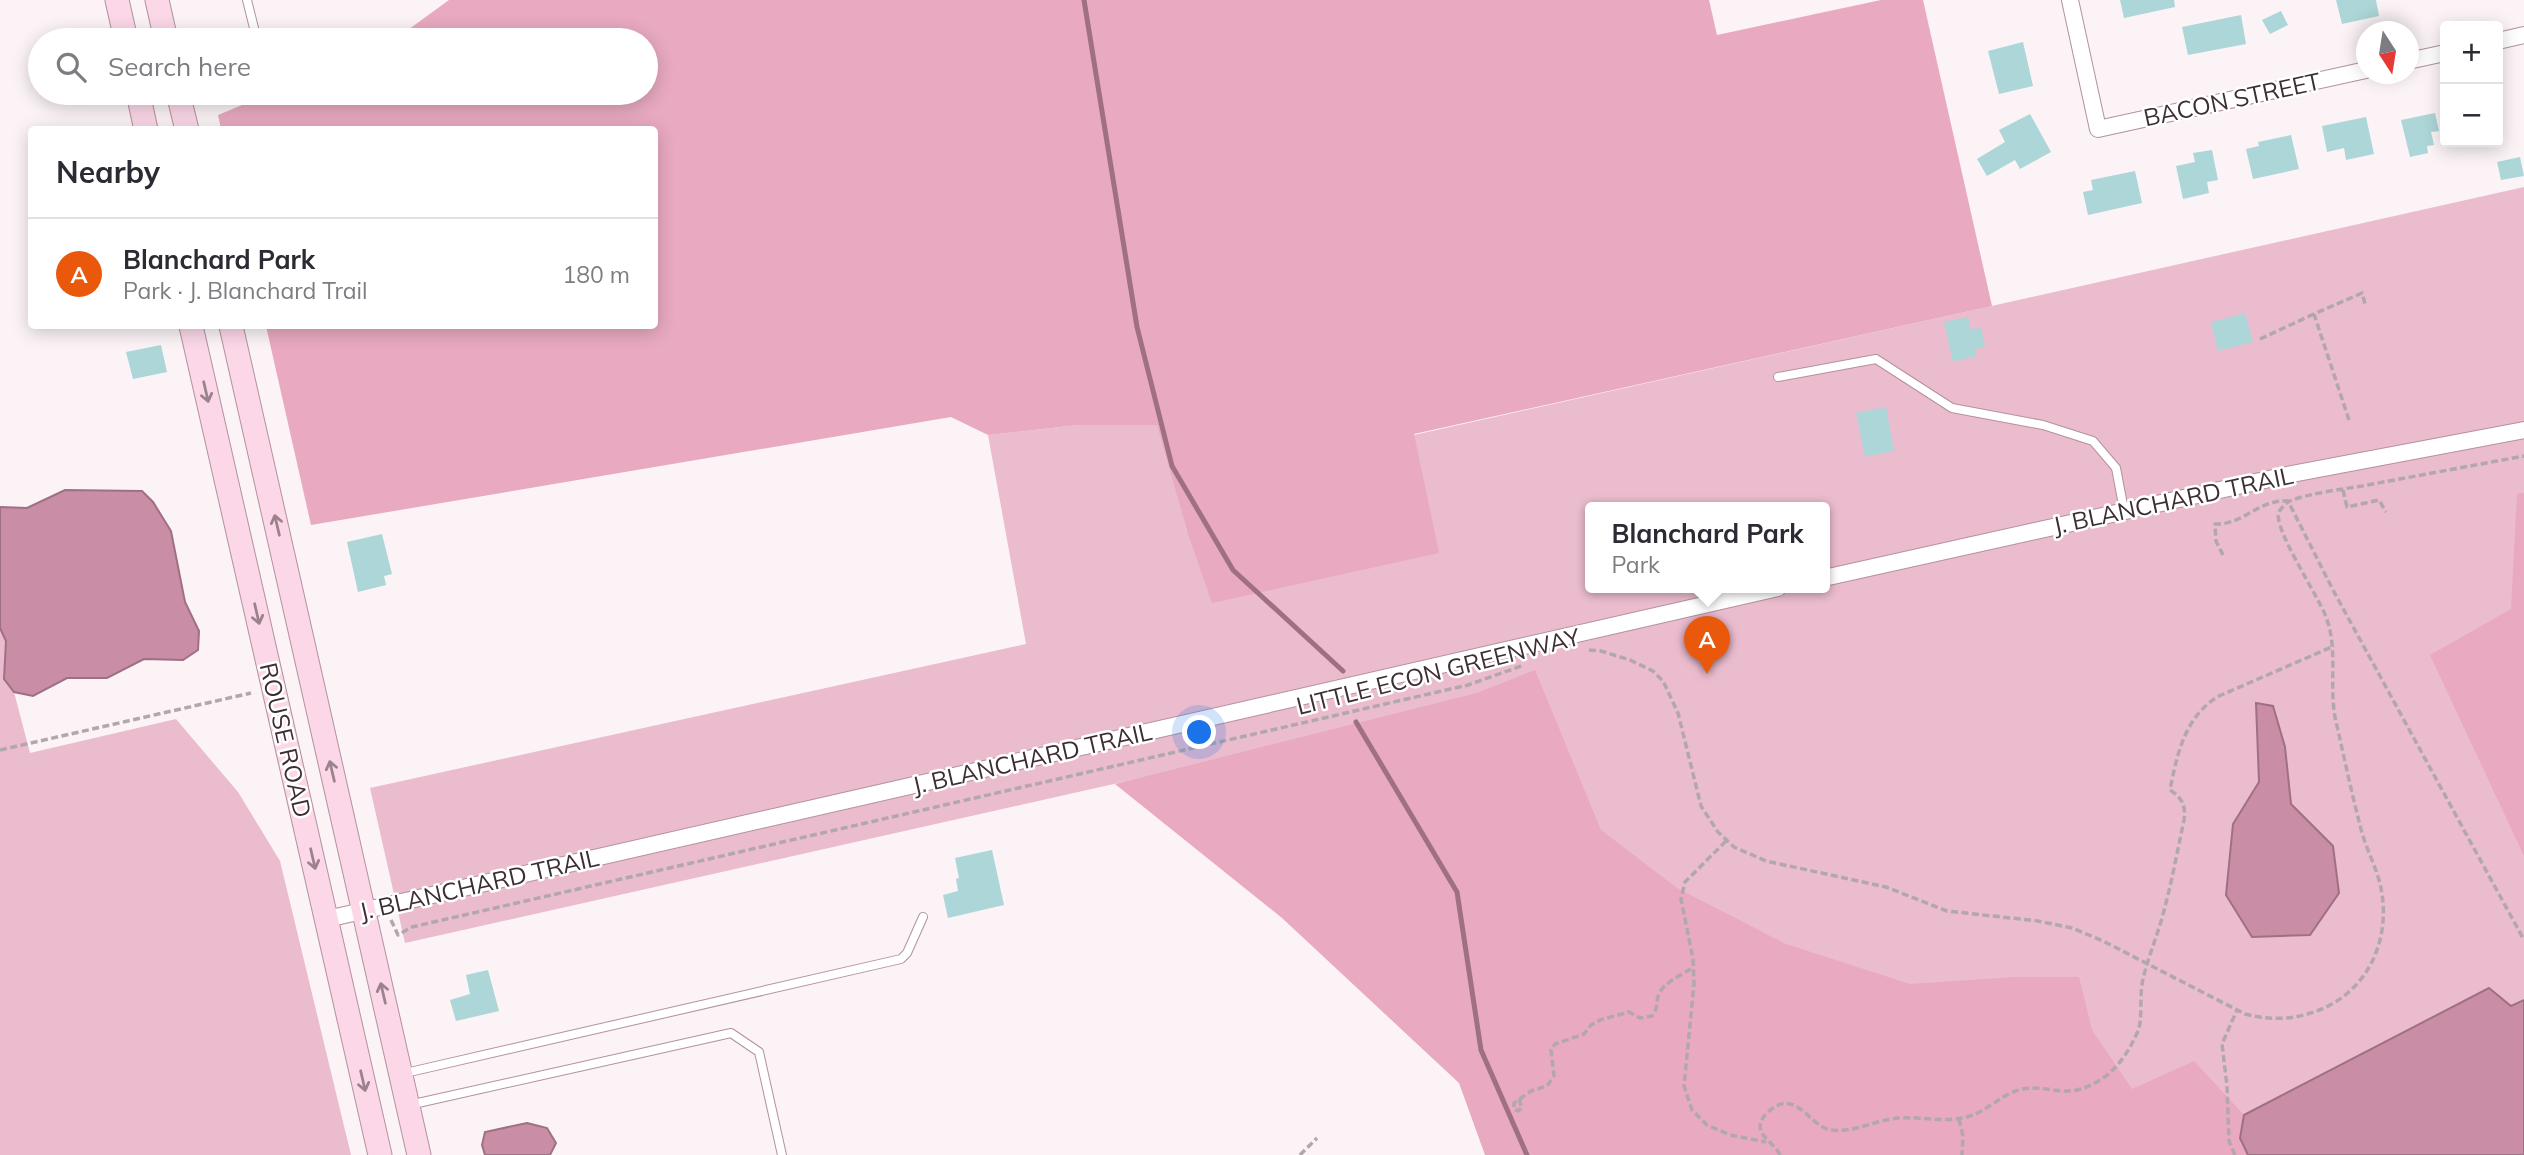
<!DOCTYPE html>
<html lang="en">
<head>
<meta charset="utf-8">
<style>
  :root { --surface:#fff; --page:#f2f2f3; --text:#2b2b33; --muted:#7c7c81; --line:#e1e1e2; --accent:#ea580c }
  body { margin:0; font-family:Mulish,sans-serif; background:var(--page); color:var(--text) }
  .controls { position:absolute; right:21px; top:21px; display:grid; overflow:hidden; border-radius:7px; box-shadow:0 4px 18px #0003 }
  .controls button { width:63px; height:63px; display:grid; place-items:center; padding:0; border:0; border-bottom:2px solid var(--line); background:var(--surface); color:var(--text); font:35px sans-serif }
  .compass { position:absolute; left:2356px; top:21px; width:63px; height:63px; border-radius:50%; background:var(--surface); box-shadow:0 4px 18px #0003; rotate:168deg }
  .you { position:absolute; left:1200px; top:733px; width:24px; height:24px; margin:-18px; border:5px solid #fff; border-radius:50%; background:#1a73e8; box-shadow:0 0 0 10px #1a73e833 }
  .badge { display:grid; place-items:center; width:46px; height:46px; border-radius:50%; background:var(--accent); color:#fff; font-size:23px; font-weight:700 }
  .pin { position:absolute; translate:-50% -58px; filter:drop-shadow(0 2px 4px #0008) }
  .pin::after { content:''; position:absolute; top:37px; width:24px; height:21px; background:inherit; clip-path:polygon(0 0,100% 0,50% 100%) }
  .popup { position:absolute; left:1585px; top:502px; width:245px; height:91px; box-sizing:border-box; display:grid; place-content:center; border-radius:7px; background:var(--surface); filter:drop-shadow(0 2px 5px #0005); font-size:23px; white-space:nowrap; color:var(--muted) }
  .popup b { font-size:26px; color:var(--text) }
  .popup::after { content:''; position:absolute; left:50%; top:100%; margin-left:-14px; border:14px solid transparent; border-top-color:var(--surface) }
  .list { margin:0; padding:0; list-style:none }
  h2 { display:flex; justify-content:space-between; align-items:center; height:91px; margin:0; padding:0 28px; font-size:30px }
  h2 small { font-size:23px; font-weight:400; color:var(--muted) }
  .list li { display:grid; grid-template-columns:46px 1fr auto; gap:21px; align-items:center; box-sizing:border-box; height:112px; padding:0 28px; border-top:2px solid var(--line) }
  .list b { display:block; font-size:26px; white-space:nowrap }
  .list p { margin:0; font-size:23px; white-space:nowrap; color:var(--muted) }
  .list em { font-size:23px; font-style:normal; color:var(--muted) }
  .icon { flex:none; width:38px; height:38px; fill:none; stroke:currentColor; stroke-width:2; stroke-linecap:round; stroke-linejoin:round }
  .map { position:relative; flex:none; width:2524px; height:1155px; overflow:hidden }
  .search { position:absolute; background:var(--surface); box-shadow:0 4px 18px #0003; left:28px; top:28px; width:630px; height:77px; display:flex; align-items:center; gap:18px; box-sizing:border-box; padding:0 24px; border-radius:38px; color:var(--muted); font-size:26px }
  .panel { position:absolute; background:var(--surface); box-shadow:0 4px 18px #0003; left:28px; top:126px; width:630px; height:203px; border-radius:7px }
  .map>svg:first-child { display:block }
</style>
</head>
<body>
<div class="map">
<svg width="2524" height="1155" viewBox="0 0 2524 1155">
  <rect width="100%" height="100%" fill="#fbf3f6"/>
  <!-- green -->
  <path fill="#ebbcce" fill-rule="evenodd" d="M2524,187V1155H1565L1470,704L405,943L370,788L1026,644L988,435L1078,425H1158L1187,531L1414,435ZM1590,508H1824V588H1590Z
    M0,628L6,641L4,679L14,692L30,753L176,719L238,792L280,861L351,1155H0Z"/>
  <!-- forest -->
  <path fill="#e8a9c1" d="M449,0H1709L1717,35L1881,0H1923L1992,306L1414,434L1439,553L1212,603L1187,531L1157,425H1078L988,435L951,417L311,525L266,326H654V130L221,129L218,115L271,93H646V40H394Z
    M2524,493V856L2430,655L2511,609L2517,494Z
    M1535,670L1601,830L1677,888L1786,944L1910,984L2015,977H2079L2092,1030L2132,1089L2194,1061L2244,1115L2240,1138L2248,1155H1485L1459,1083L1282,918L1115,784L1477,693Z"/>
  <!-- water -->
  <path fill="#c98da5" stroke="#9f7083" stroke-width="2" d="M65,490L142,491L153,502L171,531L185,602L199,631L198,650L183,660L144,659L107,678H67L33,696L14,692L4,679L6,641L0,628V507L27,508Z
    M2256,703L2273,706L2285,747L2291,804L2333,846L2339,893L2310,935L2252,937L2226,895L2233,824L2259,782Z
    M2489,988L2511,1006L2524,1000V1155H2248L2240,1138L2244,1115Z
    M527,1123L547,1128L556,1143L550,1155H485L482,1145L485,1132Z"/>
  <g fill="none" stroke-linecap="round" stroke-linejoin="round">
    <!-- stream -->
    <path stroke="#9f7083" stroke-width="5" d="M1084,0L1137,327L1172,466L1233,570L1343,671
      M1356,722L1457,892L1481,1050L1527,1155"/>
  </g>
  <!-- building -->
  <path fill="#acd6d7" d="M2120,0H2174L2175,7L2124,18Z
    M2336,0H2376L2379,16L2342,24Z
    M2281,11L2288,25L2270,34L2262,20Z
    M2241,15L2246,44L2188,55L2182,27Z
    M2023,42L2033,86L1999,94L1988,51Z
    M2435,113L2439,131L2431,132L2434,145L2427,146L2428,153L2410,157L2401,120Z
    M2030,114L2051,152L2020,169L2015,160L1987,176L1977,159L2005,142L1999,130Z
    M2366,117L2374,154L2346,160L2344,148L2327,152L2322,126Z
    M2291,135L2299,169L2253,179L2246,149L2259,146L2258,142Z
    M2212,150L2218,180L2207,182L2209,193L2183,199L2176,166L2195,162L2193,153Z
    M2520,157L2524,176L2501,180L2497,162Z
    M2135,171L2142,203L2088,215L2083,192L2093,190L2091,180Z
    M2245,313L2253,342L2218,351L2211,322Z
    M1968,317L1971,330L1981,327L1985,347L1975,349L1977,356L1953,362L1944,322Z
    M161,345L167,372L133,379L126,352Z
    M1886,407L1894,451L1865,457L1856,413Z
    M382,534L392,574L384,576L386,585L358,592L347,542Z
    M992,850L1004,905L948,918L943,895L958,891L956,879L959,878L955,858Z
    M488,970L499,1011L456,1021L450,1000L470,994L466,975Z"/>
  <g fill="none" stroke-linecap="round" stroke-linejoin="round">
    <defs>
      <path id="lane" d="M247,0L257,40
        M1778,377L1876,359L1952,408L2043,425L2093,441L2116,468L2124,510
        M401,1074L901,959L907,953L923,917
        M409,1105L731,1033L759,1052L782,1155"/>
      <path id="street" d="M2070,0L2098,129L2366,70
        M2498,41L2524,35
        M2408,61L2445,53
        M1824,578L2287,475L2524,430
        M327,919L1778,588"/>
      <path id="secondary" d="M117,0L126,40
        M157,0L166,40
        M138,93L146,130
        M178,93L187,130
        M191,326L380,1155
        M231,326L419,1155"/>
    </defs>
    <!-- lane casing -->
    <use href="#lane" stroke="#b3919d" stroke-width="10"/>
    <!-- street casing -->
    <use href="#street" stroke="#b3919d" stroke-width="18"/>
    <!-- secondary casing -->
    <use href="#secondary" stroke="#b3919d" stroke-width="25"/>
    <!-- path -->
    <path stroke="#b2a7ab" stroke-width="3.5" stroke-dasharray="7 3.5" stroke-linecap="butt" d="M2260,339L2314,314
      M2349,420L2314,314L2362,293L2366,307
      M2343,490L2347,507L2379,500L2386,512
      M2223,555L2216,541L2215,524C2244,525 2258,499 2288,501L2333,590L2524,940
      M1589,650L1601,651L1630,660L1653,671L1663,681L1678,713L1701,806L1718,832L1734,847L1766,861L1886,887L1947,911L2038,921L2072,928L2103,941L2245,1014C2276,1022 2304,1019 2332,1004C2376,979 2392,927 2379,880C2374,862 2364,844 2360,825C2351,791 2344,756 2336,722C2328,687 2339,651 2326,617C2319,597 2272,527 2279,512C2281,508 2286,503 2290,501C2306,494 2343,489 2362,486C2416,476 2470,466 2524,456
      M0,750L251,693
      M1726,841L1685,882L1681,899L1693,959L1694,984L1684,1086L1692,1110L1707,1125L1730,1135L1766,1142
      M391,920L398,935L412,927L1468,685L1524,665
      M1519,1099L1522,1108L1518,1111L1514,1109V1103L1531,1091L1547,1086L1554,1076L1551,1050L1555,1044L1584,1034L1591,1025L1600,1020L1629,1012L1640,1018L1652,1016C1659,1008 1655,1002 1659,994C1664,982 1682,975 1692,968
      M1959,1119L1963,1136L1962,1155
      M1300,1155L1317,1138
      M1780,1155C1774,1141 1747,1132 1768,1112C1796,1086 1809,1127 1831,1130C1854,1133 1876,1120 1898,1118C1921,1116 1944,1123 1967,1117C1987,1112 2002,1093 2023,1089C2042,1085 2062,1095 2081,1089C2111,1079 2126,1058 2138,1031C2143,1018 2139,995 2143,979C2148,958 2156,939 2162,918C2171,886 2177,853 2184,820C2186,805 2182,798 2170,790C2177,754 2185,716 2219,696L2334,646
      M2235,1155L2229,1141L2227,1086L2222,1044L2237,1010"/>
    <!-- lane -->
    <use href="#lane" stroke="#fff" stroke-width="8"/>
    <!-- street -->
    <use href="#street" stroke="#fff" stroke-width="16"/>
    <!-- secondary -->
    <use href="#secondary" stroke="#fbd7e7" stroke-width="23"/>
  </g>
  <!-- one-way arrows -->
  <defs><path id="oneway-shaft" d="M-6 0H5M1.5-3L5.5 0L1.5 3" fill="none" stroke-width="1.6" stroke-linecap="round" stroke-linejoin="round" transform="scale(1.75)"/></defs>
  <g stroke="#9c828d">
    <use href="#oneway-shaft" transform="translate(206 392) rotate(77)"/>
    <use href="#oneway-shaft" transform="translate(277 525) rotate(-103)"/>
    <use href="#oneway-shaft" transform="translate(257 614) rotate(77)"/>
    <use href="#oneway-shaft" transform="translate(332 771) rotate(-103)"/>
    <use href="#oneway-shaft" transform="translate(313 859) rotate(77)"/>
    <use href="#oneway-shaft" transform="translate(383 993) rotate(-103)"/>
    <use href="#oneway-shaft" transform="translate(363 1081) rotate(77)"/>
  </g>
  <g text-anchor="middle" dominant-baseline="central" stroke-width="5" stroke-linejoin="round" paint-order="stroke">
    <!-- street labels -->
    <g font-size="24" fill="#3c2e33" stroke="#fff">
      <text transform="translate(2232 99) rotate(-12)">BACON STREET</text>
      <text transform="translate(2173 500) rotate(-12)">J. BLANCHARD TRAIL</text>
      <text transform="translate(1438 671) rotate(-14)">LITTLE ECON GREENWAY</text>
      <text transform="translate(286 740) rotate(77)">ROUSE ROAD</text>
      <text transform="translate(1032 758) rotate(-13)">J. BLANCHARD TRAIL</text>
      <text transform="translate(479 884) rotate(-13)">J. BLANCHARD TRAIL</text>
    </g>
  </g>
</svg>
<div class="controls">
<button>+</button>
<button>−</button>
</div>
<svg class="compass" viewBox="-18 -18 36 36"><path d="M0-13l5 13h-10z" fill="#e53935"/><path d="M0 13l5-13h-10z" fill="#7c7c81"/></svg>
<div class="you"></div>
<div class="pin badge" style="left:1707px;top:674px">A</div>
<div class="popup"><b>Blanchard Park</b>Park</div>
<div class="search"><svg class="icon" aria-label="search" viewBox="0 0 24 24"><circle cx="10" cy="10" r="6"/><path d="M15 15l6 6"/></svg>Search here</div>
<section class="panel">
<h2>Nearby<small></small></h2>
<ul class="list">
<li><span class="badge">A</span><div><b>Blanchard Park</b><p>Park · J. Blanchard Trail</p></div><em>180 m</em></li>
</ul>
</section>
</div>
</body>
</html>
